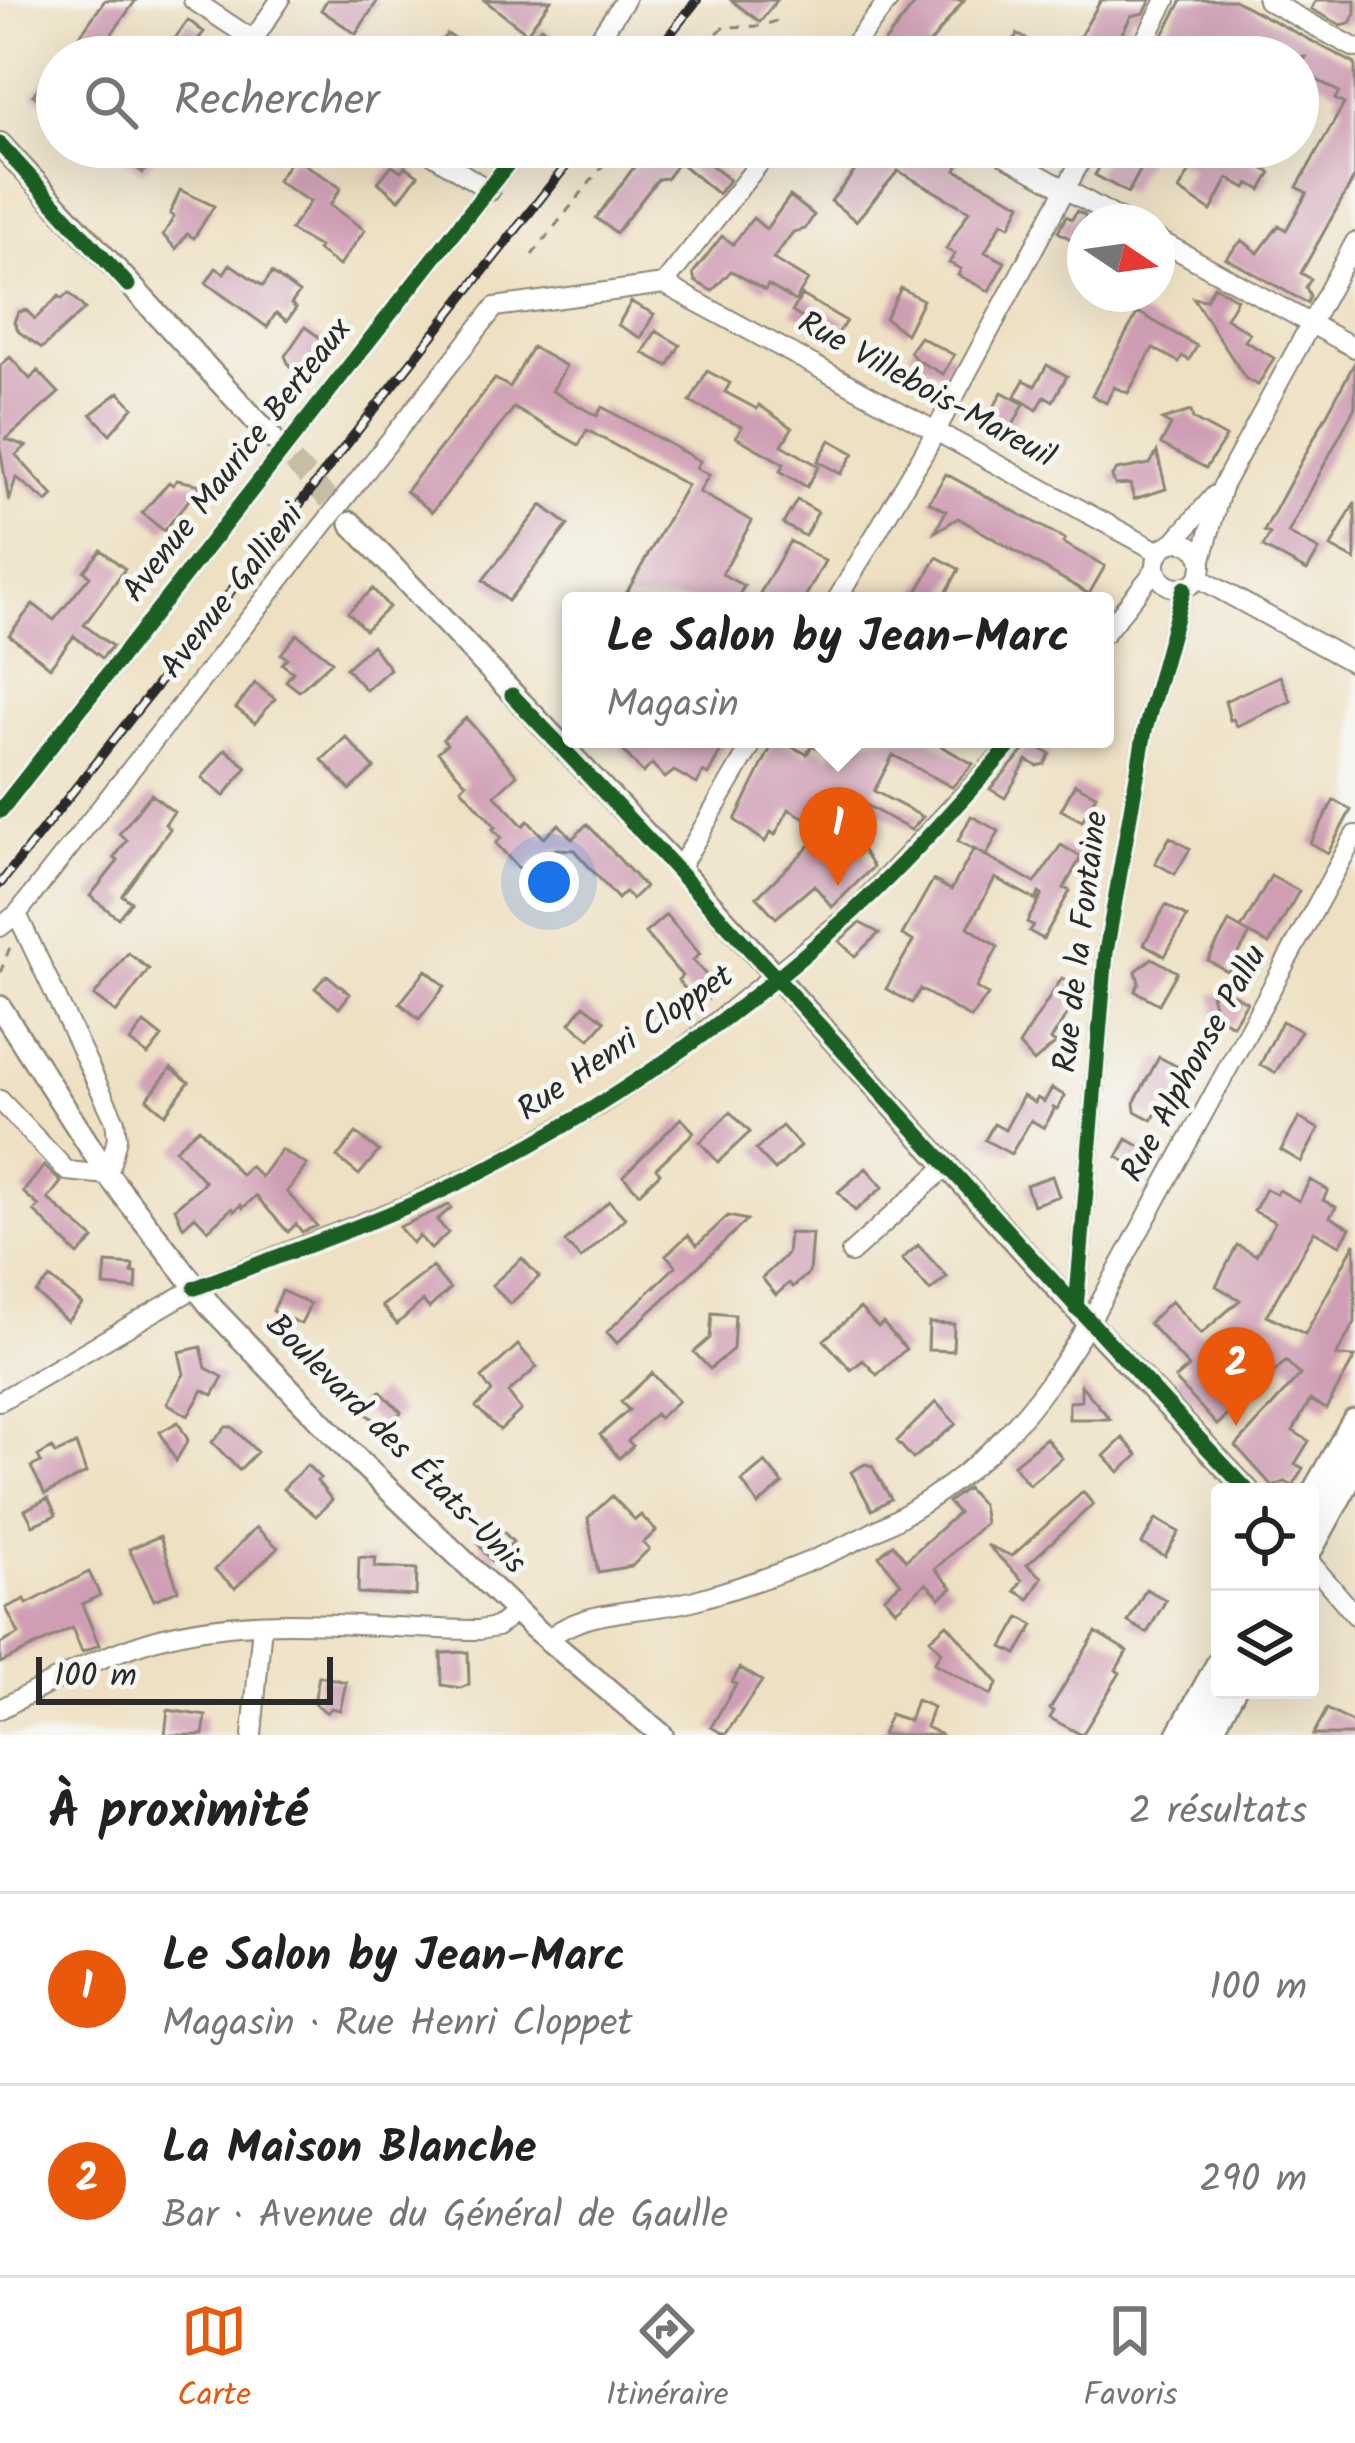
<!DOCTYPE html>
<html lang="fr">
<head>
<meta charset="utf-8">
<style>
  :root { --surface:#fff; --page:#f2f2f2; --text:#222; --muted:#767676; --line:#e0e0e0; --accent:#ea580c }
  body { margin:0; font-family:Kalam,sans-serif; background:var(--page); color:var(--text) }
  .controls { position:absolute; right:36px; bottom:36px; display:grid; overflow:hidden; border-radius:12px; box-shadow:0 12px 48px #0002 }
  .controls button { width:108px; height:108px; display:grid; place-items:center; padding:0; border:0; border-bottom:3px solid var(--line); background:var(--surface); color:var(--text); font:60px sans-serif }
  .compass { position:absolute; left:1067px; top:204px; width:108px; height:108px; border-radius:50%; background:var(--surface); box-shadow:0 12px 48px #0002; rotate:103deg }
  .scale { position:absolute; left:36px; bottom:30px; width:297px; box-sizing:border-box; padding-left:12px; border:6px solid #2b2b2b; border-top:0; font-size:33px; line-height:42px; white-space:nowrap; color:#2b2b2b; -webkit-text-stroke:9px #f6f6f2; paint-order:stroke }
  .you { position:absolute; left:549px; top:882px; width:42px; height:42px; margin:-30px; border:9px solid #fff; border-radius:50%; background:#1a73e8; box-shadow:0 0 0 18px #1a73e833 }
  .badge { display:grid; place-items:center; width:78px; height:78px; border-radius:50%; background:var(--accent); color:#fff; font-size:39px; font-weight:700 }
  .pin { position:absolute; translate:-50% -99px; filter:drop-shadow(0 3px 6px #0008) }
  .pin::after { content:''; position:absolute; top:63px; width:42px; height:36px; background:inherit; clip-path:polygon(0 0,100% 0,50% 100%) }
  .popup { position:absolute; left:562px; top:592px; width:552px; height:156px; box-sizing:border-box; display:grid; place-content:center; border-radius:12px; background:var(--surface); filter:drop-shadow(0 3px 9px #0005); font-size:39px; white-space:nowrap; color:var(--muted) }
  .popup b { font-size:45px; color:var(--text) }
  .popup::after { content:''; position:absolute; left:50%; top:100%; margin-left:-24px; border:24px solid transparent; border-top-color:var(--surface) }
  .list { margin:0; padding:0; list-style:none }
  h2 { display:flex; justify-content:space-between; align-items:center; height:156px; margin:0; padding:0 48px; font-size:51px }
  h2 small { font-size:39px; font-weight:400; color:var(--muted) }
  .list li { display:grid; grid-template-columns:78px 1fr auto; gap:36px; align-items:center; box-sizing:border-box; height:192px; padding:0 48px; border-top:3px solid var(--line) }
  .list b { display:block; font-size:45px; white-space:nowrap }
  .list p { margin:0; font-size:39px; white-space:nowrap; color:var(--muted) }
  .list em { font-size:39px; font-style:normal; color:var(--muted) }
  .icon { flex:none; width:66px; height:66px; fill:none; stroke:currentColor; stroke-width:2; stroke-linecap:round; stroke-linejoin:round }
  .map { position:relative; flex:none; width:1355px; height:1735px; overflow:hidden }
  .search { position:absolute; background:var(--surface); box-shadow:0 12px 48px #0002; left:36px; right:36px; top:36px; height:132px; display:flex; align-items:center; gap:30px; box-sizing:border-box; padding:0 42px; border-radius:66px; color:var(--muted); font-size:45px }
  .sheet { height:540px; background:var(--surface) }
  nav { display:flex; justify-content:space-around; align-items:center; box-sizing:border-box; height:168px; border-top:3px solid var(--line); background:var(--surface); font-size:33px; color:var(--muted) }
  nav a { display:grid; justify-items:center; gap:6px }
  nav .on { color:var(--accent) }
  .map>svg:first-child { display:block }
</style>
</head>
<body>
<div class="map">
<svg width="1355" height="1735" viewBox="0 0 1355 1735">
  <rect width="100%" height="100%" fill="#f6f6f2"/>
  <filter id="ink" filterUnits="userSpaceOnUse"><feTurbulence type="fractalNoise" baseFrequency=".00833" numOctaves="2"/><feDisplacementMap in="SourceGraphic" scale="24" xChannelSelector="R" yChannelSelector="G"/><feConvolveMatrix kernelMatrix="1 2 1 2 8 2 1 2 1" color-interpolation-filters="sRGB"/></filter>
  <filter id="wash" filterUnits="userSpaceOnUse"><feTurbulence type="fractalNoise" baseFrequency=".004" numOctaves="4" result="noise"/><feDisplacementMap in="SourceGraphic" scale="48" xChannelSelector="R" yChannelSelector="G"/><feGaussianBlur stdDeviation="2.7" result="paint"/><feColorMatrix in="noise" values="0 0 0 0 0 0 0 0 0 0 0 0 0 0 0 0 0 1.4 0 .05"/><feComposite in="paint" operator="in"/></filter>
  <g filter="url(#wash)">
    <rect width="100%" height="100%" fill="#eee0c2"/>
    <g id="blocks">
      <!-- building -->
      <path fill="#cf9eb4" d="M105,0H136L111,35L127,47L120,57H65Z
        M327,0H378L356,34L321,10Z
        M484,0H551L527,33Z
        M731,0H777L760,22Z
        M918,0H964L928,46L948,57H886L884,43Z
        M1101,0H1151L1144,13L1131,16L1110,57H1068Z
        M1182,0H1234L1355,64V176L1301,273L1311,279L1306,287L1310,296L1307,303L1226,258L1242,240L1258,253L1279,225L1286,230L1307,193L1297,187L1344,104L1335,99L1339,92L1299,70L1306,57H1151Z
        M1316,0H1355V14L1350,23L1341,25L1311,9Z
        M188,20L204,32L199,38L212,48L205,57H180L168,48Z
        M541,27L574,52L573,57H517Z
        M447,34L465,45L462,49L467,57H430Z
        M1017,34L1060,57H1026L1010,48Z
        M57,63V112L33,95Z
        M128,147H163L143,173L121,156Z
        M649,147H690L729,180L718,194L679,162L667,178L658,179L616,233L596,218Z
        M874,147H967L956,170L1021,204L1010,226L1002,222L985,252L1005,262L989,291L958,275L961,269L949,263L955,254L946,249L969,211L932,190L898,171L856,221L831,201Z
        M1111,147H1246L1241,156L1271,173L1261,190L1249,183L1246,188L1228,178L1211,211L1179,190L1191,169L1152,148L1128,193L1095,175Z
        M293,157L341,188L330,205L365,230L339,266L317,250L319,247L290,230L310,202L277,181Z
        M392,165L401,171L405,166L418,175L399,200L378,182Z
        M180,190L214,206L194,238L187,234L176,249L163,235L174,217L170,214Z
        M790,196L814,215L805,229L793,232L773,259L808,280L795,301L768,285L765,290L731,271L712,291L695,281L693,273L722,236L733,244L753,218L766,229Z
        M1077,211L1085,215V247L1058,232L1066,216L1072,219Z
        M230,264L263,286L272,273L299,293L291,304L296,308L287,321L276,313L267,327L206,283L216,268L224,273Z
        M1214,286L1237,299L1226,318L1250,333L1245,341L1274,358L1258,385L1246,379L1193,298L1206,300Z
        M901,288L923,300L906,334L885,318Z
        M69,293L85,309L42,348L19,332L14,322L18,312L26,310L35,319L59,296L62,299Z
        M802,295L846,321L835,338L792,312Z
        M631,302L654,314L641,338L618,325Z
        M1138,312L1197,346L1189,360L1182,356L1179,362L1153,348L1128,393L1114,387L1106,403L1092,395Z
        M305,327L329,344L306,374L290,367L285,356Z
        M656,331L680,345L668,366L643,353Z
        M920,337L954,355L943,374L915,359L910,351Z
        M532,347L566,366L552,391L597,416L602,407L700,461L696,468L709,475L699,492L752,521L722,574L744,586L736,601H622L687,485L587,430L579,445L514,408L432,512L406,491L495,379L510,387Z
        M10,357L30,379L38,371L59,393L6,439L26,446L16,455L53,496L47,502L16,477L9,502L0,447V366Z
        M1355,362V407L1288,533L1319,550L1307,571L1263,547L1270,534L1264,531Z
        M1047,365L1067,376L1053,401L1045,396L1037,410L1015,396L1024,380L1035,386Z
        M707,371L730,383L725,392L757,409L759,405L792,428L782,445L819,466L807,487L780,471L784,464L736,437L742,427L690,402Z
        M119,392L133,407L110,434L91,414Z
        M1002,392L1024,404L1012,427L990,415Z
        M1191,411L1193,419L1226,437L1206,468L1161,444L1171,425L1162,420Z
        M830,440L854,453L841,474L818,461Z
        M1157,452L1166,489L1134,499L1130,484L1115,485L1112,476L1117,470L1150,464Z
        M946,474L1065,539L1063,543L1105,566L1089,594L958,518L935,532L946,511L929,502Z
        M177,480L201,485L164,531L142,513L169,482L173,485Z
        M797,500L818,512L805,536L783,524Z
        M1355,502V560L1331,547Z
        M542,505L568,525L508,601L483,580Z
        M790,541L825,561L803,601H770L759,595Z
        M101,550L125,569L84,625L112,646L102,658L74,636L50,667L9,635L33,604L54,620L90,576L84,571Z
        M937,557L959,569L942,601H929L916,594Z
        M373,589L389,607L365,630L348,612Z
        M297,634L332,661L299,691L286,681L293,672L282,664L287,658L281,654Z
        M372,645L390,669L366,690L346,668Z
        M1280,676L1291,701L1237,726L1233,719L1230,720L1225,701Z
        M255,683L275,699L255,723L236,708Z
        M466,718L517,775L495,795L523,826L528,821L544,838L559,824L572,839L587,824L645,887L632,899L625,892L618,899L574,850L557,849L538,857L525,870L517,867L496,843L501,838L493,829L496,827L461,788L466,783L438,752L447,744L443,739Z
        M346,737L374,768L350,790L322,760Z
        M613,739H727L708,775L703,772L697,784L674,771L665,778L652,764L643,773Z
        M775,739L807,754L812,745L831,756L840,739H928L973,764L952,787L893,755L874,791L923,817L911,830L866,805L844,820L873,867L832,907L814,885L776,918L757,897L826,830L789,809L775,835L771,832L765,842L735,820Z
        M1031,743L1050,754L1045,764L1037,766L1027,760L1005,798L990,789Z
        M225,749L247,767L224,796L202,778Z
        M1075,784L1096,795L1082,821L1061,810Z
        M151,794L174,812L165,824L170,829L122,895L131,902L118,918L90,896L118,861L114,858L127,840L119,834Z
        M1334,800L1351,810L1328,853L1310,843Z
        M971,816L999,831L986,856L958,841Z
        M1170,837L1190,849L1175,874L1155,863Z
        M1061,845L1081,857L1064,888L1070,891L1043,939L1029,931L1033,925L1027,922L1042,895L1039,893L1036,900L995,878L968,927L998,947L976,988L988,995L971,1018L920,989L912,1003L886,989L913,941L902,935L933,880L951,890L974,849L1035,883Z
        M1271,876L1299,891L1269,944L1241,929Z
        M1166,905L1187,917L1165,956L1144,944Z
        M666,915L700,954L693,960L718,989L700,1006L681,984L678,980L682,976L645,933Z
        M1229,922L1250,934L1228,972L1208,960Z
        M860,923L879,933L855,956L839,941Z
        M128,953L149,969L116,1013L94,996Z
        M1152,958L1177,972L1159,1004L1135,991L1139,983L1136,971Z
        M426,970L445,986L419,1019L400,1003Z
        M327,975L350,994L339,1008L315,988Z
        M1062,978L1082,990L1051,1040L1056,1043L1034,1062L1019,1045Z
        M1231,993L1247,1002L1233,1025L1213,1014L1215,1009L1211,994Z
        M584,1005L605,1021L590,1039L570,1023Z
        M1282,1021L1301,1031L1275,1073L1260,1065Z
        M144,1023L162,1037L148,1055L130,1042Z
        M1159,1057L1186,1071L1176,1087L1183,1090L1168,1116L1158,1110L1152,1120L1135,1111L1134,1103Z
        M171,1068L189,1082L165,1114L147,1099Z
        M1052,1088L1065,1096L1057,1109L1052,1106L1055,1108L1044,1128L1031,1120L1011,1154L985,1140L994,1124L1005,1130L1023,1096L1035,1103L1037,1098L1044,1102Z
        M730,1112L750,1132L718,1162L700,1142Z
        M681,1118L694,1132L656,1168L660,1173L639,1193L623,1176Z
        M1299,1118L1319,1129L1301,1162L1281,1150Z
        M782,1126L800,1146L775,1170L756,1150Z
        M199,1128L241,1175L250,1166L261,1177L281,1150L307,1165L287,1192L317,1226L302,1232L296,1224L288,1232L256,1196L243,1208L241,1205L234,1211L232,1208L208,1230L195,1216L183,1227L175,1208L205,1182L175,1149Z
        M356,1133L379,1151L359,1175L337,1157Z
        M1127,1139L1151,1153L1142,1170L1117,1157Z
        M44,1166L61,1182L48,1199L94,1239L78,1255L34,1211L39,1206L23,1192Z
        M866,1168L883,1187L855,1211L838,1192Z
        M1052,1176L1059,1196L1033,1205L1026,1185Z
        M1310,1180L1328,1190L1323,1200L1336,1207L1330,1217L1350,1228L1340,1245L1314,1231L1267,1315L1305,1334L1355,1243V1322L1336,1356L1355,1357L1326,1409L1310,1400L1293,1431L1309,1441L1295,1464L1303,1468L1293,1486L1285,1482L1273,1487L1236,1446L1300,1375L1286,1361L1217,1425L1175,1379L1189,1367L1149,1323L1171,1301L1201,1334L1240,1300L1216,1286L1237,1245L1256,1255L1275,1222L1254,1211L1266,1189L1276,1194L1279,1190L1299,1201Z
        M609,1201L625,1218L581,1259L565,1242Z
        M449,1205L451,1208L437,1220L448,1233L431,1249L419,1236L412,1243L399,1227Z
        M728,1216L747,1220L617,1343L607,1332L676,1266L666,1255L688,1235L697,1245Z
        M789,1233L812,1234L809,1273L793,1287L789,1283L776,1295L762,1278L787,1254Z
        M918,1245L947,1277L930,1291L902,1259Z
        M522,1258L539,1277L510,1304L492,1285Z
        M106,1263L133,1265L132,1273H137L136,1289L104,1286Z
        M432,1267L450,1289L429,1308L423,1301L397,1324L382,1306Z
        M50,1278L82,1304L67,1321L36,1293Z
        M282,1291L310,1304L301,1324L273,1311Z
        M860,1308L878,1327L883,1323L906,1349L877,1375L863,1360L851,1370L824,1340Z
        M712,1313L735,1315L733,1349L710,1369L694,1352L710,1338Z
        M929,1323L954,1324L953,1351L928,1350Z
        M518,1345L537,1367L508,1393L521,1410L500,1430L476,1407L492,1392L482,1378Z
        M201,1347L206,1368L223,1377L213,1395L203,1390L188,1416L167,1403L184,1374L179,1352Z
        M652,1373L678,1401L659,1418L655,1414L628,1441L633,1446L619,1458L600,1435L629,1410L621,1402Z
        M1081,1385L1110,1419H1069V1402L1081,1401Z
        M380,1391L401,1412L386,1429L361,1410Z
        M936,1402L956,1424L913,1459L897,1441Z
        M178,1422L188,1440L176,1461L160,1432Z
        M226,1427H232L257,1452L239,1470L212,1442Z
        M1046,1438L1062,1458L1029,1485L1013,1465Z
        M1123,1438L1138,1455L1119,1472L1104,1456Z
        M76,1444L86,1473L45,1494L31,1467L41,1462L38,1456L52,1448L55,1454Z
        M765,1462L783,1484L758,1505L742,1481Z
        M865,1464L872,1466L891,1499L872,1510L851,1472Z
        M307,1465L320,1478L317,1481L332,1500L316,1516L283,1489Z
        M967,1488L982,1505L985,1523L935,1569L952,1588L940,1598L926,1583L896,1610L884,1597L901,1583L879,1556L893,1544L906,1560L958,1513L948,1502Z
        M1083,1492L1093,1504L1027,1565L1042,1577L1029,1599L1015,1591L1022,1580L987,1545L1012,1556Z
        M612,1496L635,1520L641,1515L656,1531L643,1543L649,1549L632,1566L598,1572L588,1518Z
        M48,1498L56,1515L33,1525L25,1510Z
        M1156,1519L1179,1532L1165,1556L1142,1544Z
        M497,1525L513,1542L492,1561L478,1544Z
        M256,1527L278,1548L235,1588L215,1570Z
        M160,1536L178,1590L154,1600L129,1549Z
        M359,1557L376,1558L375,1567L417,1569L416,1596L358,1593Z
        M89,1572L100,1595L82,1604L99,1645L82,1652L72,1628L0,1663V1644L19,1634L6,1608L25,1599L27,1604Z
        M1146,1589L1166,1600L1147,1633L1128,1622Z
        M1020,1617L1034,1625L1017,1654L1003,1647Z
        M947,1624L998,1683L991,1695L934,1663L941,1652L930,1639Z
        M1096,1632L1127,1651L1116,1670L1120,1673L1082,1735L1050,1718L1054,1711L1050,1709Z
        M468,1652L469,1684L461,1688L442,1685L441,1653Z
        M740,1668L762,1681L725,1735L711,1727L736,1684L732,1682Z
        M319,1676L346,1682L340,1710L331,1708L327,1713L314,1703Z
        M916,1700L933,1707L926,1727L942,1735H882L890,1714L909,1721Z
        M1327,1709L1355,1724V1735H1313Z
        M168,1710L206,1716L203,1735H165Z"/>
    </g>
  </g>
  <g filter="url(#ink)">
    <use href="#blocks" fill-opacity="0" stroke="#8c8676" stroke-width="3"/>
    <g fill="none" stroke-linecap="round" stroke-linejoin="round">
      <!-- tertiary-tunnel -->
      <path stroke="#c7bca4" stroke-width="21" stroke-dasharray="21 10" stroke-linecap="butt" d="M272,439L349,521"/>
      <defs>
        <path id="minor" d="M193,0L279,57
          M1267,0L1355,48
          M253,40L280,0
          M586,57L625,0
          M844,57L889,0
          M1136,57L1166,0
          M421,147L490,191
          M989,147L1125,222
          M1157,239L1355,348
          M664,284L1159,552
          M1156 565a23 23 0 1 1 46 0a23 23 0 1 1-46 0Z
          M1174,542L1215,495
          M1202,559L1222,487L1355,242
          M1199,578L1355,664
          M836,601L925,451L1088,147
          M1105,633L1156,569
          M0,811L521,147
          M679,869L755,739
          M0,927L17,914L495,307L664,284L772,147
          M0,1100L67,1171L108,1175L117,1138L115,1121L17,914
          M851,1253L949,1164
          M1076,1309L1106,952L1145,730L1184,588
          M0,1401L195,1288L408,1205L488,1168L598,1106L675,1055L855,910L1016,739
          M1310,1562L1355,1615
          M547,1640C583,1607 649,1613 695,1600C802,1570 923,1521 1001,1440C1035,1406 1063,1364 1089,1323L1355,835
          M0,1709C53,1681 110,1650 168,1636C269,1611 376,1630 479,1630L497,1627L516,1612
          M252,1735L262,1624"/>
        <path id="tertiary" d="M0,144L272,438
          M351,523L679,869L1076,1309L1249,1492
          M0,1007L108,1175L213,1309L362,1464L533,1627L662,1735"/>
        <path id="primary" d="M1310,1503L1355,1423
          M1310,1546L1355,1464
          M1181,1735L1220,1665
          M1206,1735L1231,1690"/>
      </defs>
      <!-- minor casing -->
      <use href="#minor" stroke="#8c8676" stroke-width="22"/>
      <!-- tertiary casing -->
      <use href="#tertiary" stroke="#8c8676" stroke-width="26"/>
      <!-- primary casing -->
      <use href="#primary" stroke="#8c8676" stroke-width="32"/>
      <!-- path -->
      <path stroke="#8c8676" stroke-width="3" stroke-dasharray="9 9" stroke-linecap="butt" d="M690,57L724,27L760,26L780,20
        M532,255L618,147
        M0,973L10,947"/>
      <!-- minor -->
      <use href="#minor" stroke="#fff" stroke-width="18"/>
      <!-- tertiary -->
      <use href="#tertiary" stroke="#fff" stroke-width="21"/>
      <!-- primary -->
      <use href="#primary" stroke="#fff" stroke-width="27"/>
      <defs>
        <path id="rail" d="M652,57L697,0
          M0,884L581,147"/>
      </defs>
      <!-- rail casing -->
      <use href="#rail" stroke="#2b2b2b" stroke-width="10"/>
      <!-- rail -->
      <use href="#rail" stroke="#f6f6f2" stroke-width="6" stroke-dasharray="18" stroke-linecap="butt"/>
      <defs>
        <path id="cycleway" d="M0,144L128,285
          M512,695C762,956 1000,1229 1249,1492
          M0,811L521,147
          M195,1288C294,1249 396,1217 490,1167C621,1098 745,1011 854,911C911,858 964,797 1016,739
          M1076,1309L1106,952L1145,730L1184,588"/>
      </defs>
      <!-- cycleway casing -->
      <use href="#cycleway" stroke="#f6f6f2" stroke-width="22"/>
      <!-- cycleway -->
      <use href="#cycleway" stroke="#1b5e20" stroke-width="15"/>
    </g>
  </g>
  <g text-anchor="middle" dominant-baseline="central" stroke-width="10" stroke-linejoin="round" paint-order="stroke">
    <!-- street labels -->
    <g font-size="33" fill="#2b2b2b" stroke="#f6f6f2">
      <text transform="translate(926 391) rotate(29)">Rue Villebois-Mareuil</text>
      <text transform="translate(238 461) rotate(-52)">Avenue Maurice Berteaux</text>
      <text transform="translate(233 592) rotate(-52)">Avenue Gallieni</text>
      <text transform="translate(1082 942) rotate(-83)">Rue de la Fontaine</text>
      <text transform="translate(626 1044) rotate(-34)">Rue Henri Cloppet</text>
      <text transform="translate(1195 1064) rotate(-61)">Rue Alphonse Pallu</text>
      <text transform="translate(395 1445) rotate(45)">Boulevard des États-Unis</text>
    </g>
  </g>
</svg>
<div class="controls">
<button><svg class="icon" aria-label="locate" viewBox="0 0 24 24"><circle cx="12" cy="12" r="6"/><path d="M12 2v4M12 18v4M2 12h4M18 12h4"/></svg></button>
<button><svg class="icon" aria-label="layers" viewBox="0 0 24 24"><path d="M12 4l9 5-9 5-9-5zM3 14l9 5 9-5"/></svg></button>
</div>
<svg class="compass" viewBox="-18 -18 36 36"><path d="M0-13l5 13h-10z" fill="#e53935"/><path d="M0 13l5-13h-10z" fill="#767676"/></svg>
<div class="scale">100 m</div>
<div class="you"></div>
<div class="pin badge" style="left:838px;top:886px">1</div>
<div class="popup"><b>Le Salon by Jean-Marc</b>Magasin</div>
<div class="pin badge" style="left:1236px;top:1426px">2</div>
<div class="search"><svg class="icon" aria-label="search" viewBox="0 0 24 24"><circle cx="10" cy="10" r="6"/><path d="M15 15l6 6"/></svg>Rechercher</div>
</div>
<section class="sheet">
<h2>À proximité<small>2 résultats</small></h2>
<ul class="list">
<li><span class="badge">1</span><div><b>Le Salon by Jean-Marc</b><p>Magasin · Rue Henri Cloppet</p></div><em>100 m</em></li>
<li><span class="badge">2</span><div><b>La Maison Blanche</b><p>Bar · Avenue du Général de Gaulle</p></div><em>290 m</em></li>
</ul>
</section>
<nav>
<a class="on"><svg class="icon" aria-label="map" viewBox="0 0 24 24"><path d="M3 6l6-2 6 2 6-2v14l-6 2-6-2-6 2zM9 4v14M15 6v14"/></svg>Carte</a>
<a><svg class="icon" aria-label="directions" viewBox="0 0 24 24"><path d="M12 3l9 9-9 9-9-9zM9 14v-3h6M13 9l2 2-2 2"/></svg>Itinéraire</a>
<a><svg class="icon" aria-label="saved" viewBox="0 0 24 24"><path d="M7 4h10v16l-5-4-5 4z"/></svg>Favoris</a>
</nav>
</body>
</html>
